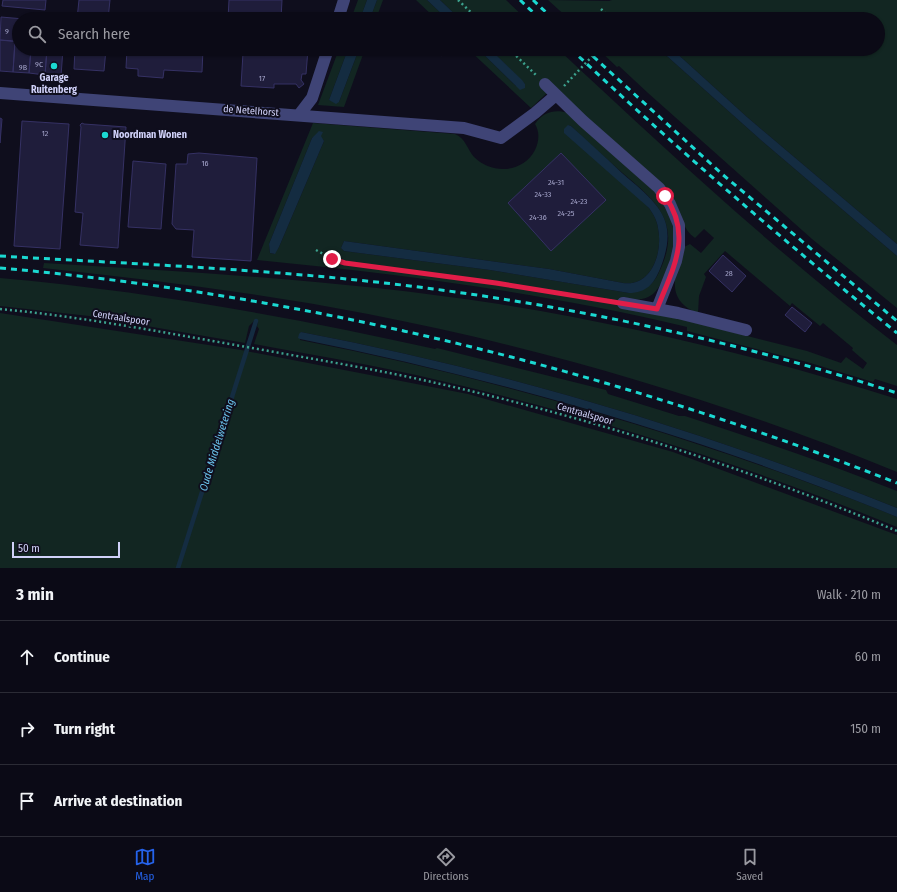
<!DOCTYPE html>
<html lang="en">
<head>
<meta charset="utf-8">
<style>
  :root { --surface:#0b0a16; --page:#14131f; --text:#f1f3f6; --muted:#9a9aa1; --line:#2b2b35; --accent:#2563eb }
  body { margin:0; font-family:"Fira Sans Condensed",sans-serif; background:var(--page); color:var(--text) }
  .scale { position:absolute; left:12px; bottom:10px; width:108px; box-sizing:border-box; padding-left:4px; border:2px solid #d0d1f9; border-top:0; font-size:11px; line-height:14px; white-space:nowrap; color:#d0d1f9; -webkit-text-stroke:3px #0f0e1d; paint-order:stroke }
  .stop { position:absolute; width:12px; height:12px; margin:-9px; border:3px solid #e11d48; border-radius:50%; background:#fff }
  .stop.end { background:#e11d48; border-color:#fff; box-shadow:0 1px 4px #0008 }
  .list { margin:0; padding:0; list-style:none }
  h2 { display:flex; justify-content:space-between; align-items:center; height:52px; margin:0; padding:0 16px; font-size:17px }
  h2 small { font-size:13px; font-weight:400; color:var(--muted) }
  .list li { display:grid; grid-template-columns:26px 1fr auto; gap:12px; align-items:center; box-sizing:border-box; height:72px; padding:0 16px; border-top:1px solid var(--line) }
  .list b { display:block; font-size:15px; white-space:nowrap }
  .list em { font-size:13px; font-style:normal; color:var(--muted) }
  .icon { flex:none; width:22px; height:22px; fill:none; stroke:currentColor; stroke-width:2; stroke-linecap:round; stroke-linejoin:round }
  .map { position:relative; flex:none; width:897px; height:568px; overflow:hidden }
  .search { position:absolute; background:var(--surface); box-shadow:0 1px 3px #0004; left:12px; right:12px; top:12px; height:44px; display:flex; align-items:center; gap:10px; box-sizing:border-box; padding:0 14px; border-radius:22px; color:var(--muted); font-size:15px }
  .sheet { height:268px; background:var(--surface) }
  nav { display:flex; justify-content:space-around; align-items:center; box-sizing:border-box; height:56px; border-top:1px solid var(--line); background:var(--surface); font-size:11px; color:var(--muted) }
  nav a { display:grid; justify-items:center; gap:2px }
  nav .on { color:var(--accent) }
  .map>svg:first-child { display:block }
</style>
</head>
<body>
<div class="map">
<svg width="897" height="568" viewBox="0 0 897 568">
  <rect width="100%" height="100%" fill="#0f0e1d"/>
  <!-- green -->
  <path fill="#122622" fill-rule="evenodd" d="M358,0H367L360,19H351Z
    M377,0H383L376,19H370Z
    M416,0H427L447,19H436Z
    M440,0H506L526,19H460Z
    M548,0L609,1L612,0H897V244L747,117L672,49H878V19H569Z
    M339,49H348L329,100L339,102L359,49H365L344,107L318,105Z
    M468,49H478L516,86L525,84L490,49H558C667,151 778,254 897,345V386L875,379L873,382L807,362L687,331V327C546,293 401,274 257,260L313,123L455,134C466,139 467,149 474,157C492,175 523,173 535,150C539,142 540,132 535,124C543,112 555,109 568,113L657,194C664,202 672,214 675,225C679,242 666,283 653,294C648,298 642,299 636,300L696,323L807,351L841,363L846,357L863,369L867,363L852,350L853,348L823,323L820,326L792,303L790,306L725,251L704,274L706,277L699,296L698,313C664,300 675,273 684,247L690,244L701,253L714,238L704,229L695,238C683,230 682,217 676,204L547,93L531,108ZM568,125L571,126C586,140 602,155 618,169C649,196 681,217 663,263C654,285 651,287 629,293L490,270L344,251L341,248L344,241L549,269L623,283C652,287 663,252 658,228C657,220 653,214 649,208ZM318,134L324,141L279,247L274,254L270,253L269,244L312,138Z
    M598,49H659L762,141L897,256V308L812,239L648,93L619,66L617,67Z
    M44,263C196,272 349,281 499,304C636,326 765,358 897,399V472C727,402 548,349 368,314C260,293 152,280 43,268Z
    M0,278C147,291 291,317 435,349L437,348L606,390L608,394L679,416H685C756,439 827,463 897,491V508C704,431 505,371 301,332L300,340C498,379 692,436 880,510L897,517V527C742,463 580,412 416,375C362,363 308,354 254,344L259,329L257,326L258,322L254,321L249,326L245,343L89,316L0,306Z
    M0,313L241,350L468,394L673,452L897,535V568H0Z"/>
  <!-- water -->
  <path fill="#142c41" d="M367,0H377L370,19H360Z
    M427,0H440L460,19H447Z
    M348,49H359L339,102L336,104L329,100Z
    M478,49H490L522,80L525,84V88L520,90L516,86Z
    M659,49H672L747,117L897,244V256L762,141Z
    M568,125L571,126C588,141 605,157 622,173C658,204 680,219 660,269C654,284 646,293 629,293L490,270L344,251L341,248L344,241L549,269L623,283C652,287 663,252 658,228C657,220 653,214 649,208L564,133V129Z
    M319,131L323,132L321,136L324,141L279,247L275,254L270,253L269,244L312,138Z
    M301,332C505,371 704,431 897,508V517C705,438 503,380 300,339L298,338L299,334Z"/>
  <g fill="none" stroke-linecap="round" stroke-linejoin="round">
    <!-- stream -->
    <path stroke="#142c41" stroke-width="4.5" d="M178,568L256,321"/>
  </g>
  <!-- building -->
  <path fill="#1f1d3b" stroke="#353164" d="M3,0H46L45,10L2,6Z
    M79,0H110L108,19H77Z
    M229,0H282L281,19H228Z
    M129,13L206,19H129Z
    M1,17L24,19H19V42L0,40Z
    M0,40L15,41L13,72L0,71Z
    M15,41L19,42V49H31L29,73L13,72Z
    M31,49H47L45,75L29,73Z
    M47,49H63L61,76L45,75Z
    M75,49H106L104,71L74,69Z
    M127,49H203L202,72L164,70L163,78L138,76V69L126,68Z
    M226,49H308L306,74H302L301,80L304,84L299,88L296,84H274V88L241,86L243,53L226,52Z
    M434,49H448L442,56Z
    M0,118L2,119L0,143Z
    M22,121L69,124L60,249L14,246Z
    M82,123L84,124L126,127L118,248L80,245L83,213L75,212L81,127L80,125Z
    M199,153L257,158L251,261L192,257L194,230L176,229L172,224L176,164H187L188,154Z
    M561,153L606,200L551,251L508,203Z
    M133,161L166,164L161,229L128,227Z
    M723,255L746,276L732,292L709,271Z
    M792,307L812,323L805,332L785,315Z"/>
  <g fill="none" stroke-linecap="round" stroke-linejoin="round">
    <!-- path -->
    <path stroke="#3ca18d" stroke-width="2.5" stroke-dasharray="2 3" stroke-linecap="butt" d="M458,0L478,19
      M601,9L611,19
      M627,19L632,14
      M509,49L536,75
      M564,86L599,49
      M316,250L332,259L345,263L496,283L612,301
      M0,309C86,317 172,334 258,349C307,358 356,366 404,376C570,411 740,465 897,531"/>
    <!-- minor -->
    <path stroke="#3f4476" stroke-width="12" d="M338,19L344,0
      M545,84L583,121L659,188L670,204L679,225V247L676,261L657,309
      M0,93L464,128L501,138L535,113L556,95
      M299,115L312,98L328,49
      M623,303L678,313L746,330"/>
    <!-- rail -->
    <path stroke="#1bd9d2" stroke-width="3" stroke-dasharray="6 5" stroke-linecap="butt" d="M520,0L540,19
      M533,0L553,19
      M571,49C676,148 785,242 897,333
      M585,49L722,174L897,321
      M0,256C134,264 268,269 402,285C569,305 736,341 897,393
      M0,268C308,295 610,370 897,483"/>
  </g>
  <g fill="none" stroke-linecap="round" stroke-linejoin="round">
    <!-- route -->
    <path stroke="#e11d48" stroke-width="5" d="M332,259L345,263L496,283L657,309C673,268 693,236 665,196"/>
  </g>
  <!-- markers -->
  <g fill="#1bd9d2" stroke="#0f0e1d" stroke-width="1.5">
    <circle cx="54" cy="66" r="4"/>
    <circle cx="105" cy="135" r="4"/>
  </g>
  <g text-anchor="middle" dominant-baseline="central" stroke-width="4" stroke-linejoin="round" paint-order="stroke">
    <!-- number labels -->
    <g font-size="8" fill="#a4a4ca">
      <text x="7" y="31">9</text>
      <text x="39" y="64">9C</text>
      <text x="23" y="67">9B</text>
      <text x="262" y="78">17</text>
      <text x="45" y="133">12</text>
      <text x="205" y="163">16</text>
      <text x="556" y="182">24-31</text>
      <text x="543" y="194">24-33</text>
      <text x="579" y="201">24-23</text>
      <text x="566" y="213">24-25</text>
      <text x="538" y="217">24-36</text>
      <text x="729" y="273">28</text>
    </g>
    <!-- poi labels -->
    <g font-size="10" font-weight="bold" fill="#d0d1f9" stroke="#0f0e1d">
      <text x="54" y="78">Garage<tspan x="54" dy="12">Ruitenberg</tspan></text>
      <text x="113" y="135" text-anchor="start">Noordman Wonen</text>
    </g>
    <!-- street labels -->
    <g font-size="10" fill="#d0d1f9" stroke="#0f0e1d">
      <text transform="translate(251 111) rotate(4)">de Netelhorst</text>
      <text transform="translate(121 318) rotate(9)">Centraalspoor</text>
      <text transform="translate(585 414) rotate(16)">Centraalspoor</text>
    </g>
    <!-- water labels -->
    <g font-size="11" font-style="italic" fill="#6bc2ec" stroke="#0f0e1d">
      <text transform="translate(217 445) rotate(-73)">Oude Middelwetering</text>
    </g>
  </g>
</svg>
<div class="scale">50 m</div>
<div class="stop" style="left:665px;top:196px"></div>
<div class="stop end" style="left:332px;top:259px"></div>
<div class="search"><svg class="icon" aria-label="search" viewBox="0 0 24 24"><circle cx="10" cy="10" r="6"/><path d="M15 15l6 6"/></svg>Search here</div>
</div>
<section class="sheet">
<h2>3 min<small>Walk · 210 m</small></h2>
<ul class="list">
<li><svg class="icon" aria-label="ahead" viewBox="0 0 24 24"><path d="M12 20V5M6 11l6-6 6 6"/></svg><div><b>Continue</b></div><em>60 m</em></li>
<li><svg class="icon" aria-label="right" viewBox="0 0 24 24"><path d="M7 20v-9h11M14 6l5 5-5 5"/></svg><div><b>Turn right</b></div><em>150 m</em></li>
<li><svg class="icon" aria-label="arrive" viewBox="0 0 24 24"><path d="M6 21V4h12l-3 4 3 4H6"/></svg><div><b>Arrive at destination</b></div></li>
</ul>
</section>
<nav>
<a class="on"><svg class="icon" aria-label="map" viewBox="0 0 24 24"><path d="M3 6l6-2 6 2 6-2v14l-6 2-6-2-6 2zM9 4v14M15 6v14"/></svg>Map</a>
<a><svg class="icon" aria-label="directions" viewBox="0 0 24 24"><path d="M12 3l9 9-9 9-9-9zM9 14v-3h6M13 9l2 2-2 2"/></svg>Directions</a>
<a><svg class="icon" aria-label="saved" viewBox="0 0 24 24"><path d="M7 4h10v16l-5-4-5 4z"/></svg>Saved</a>
</nav>
</body>
</html>
